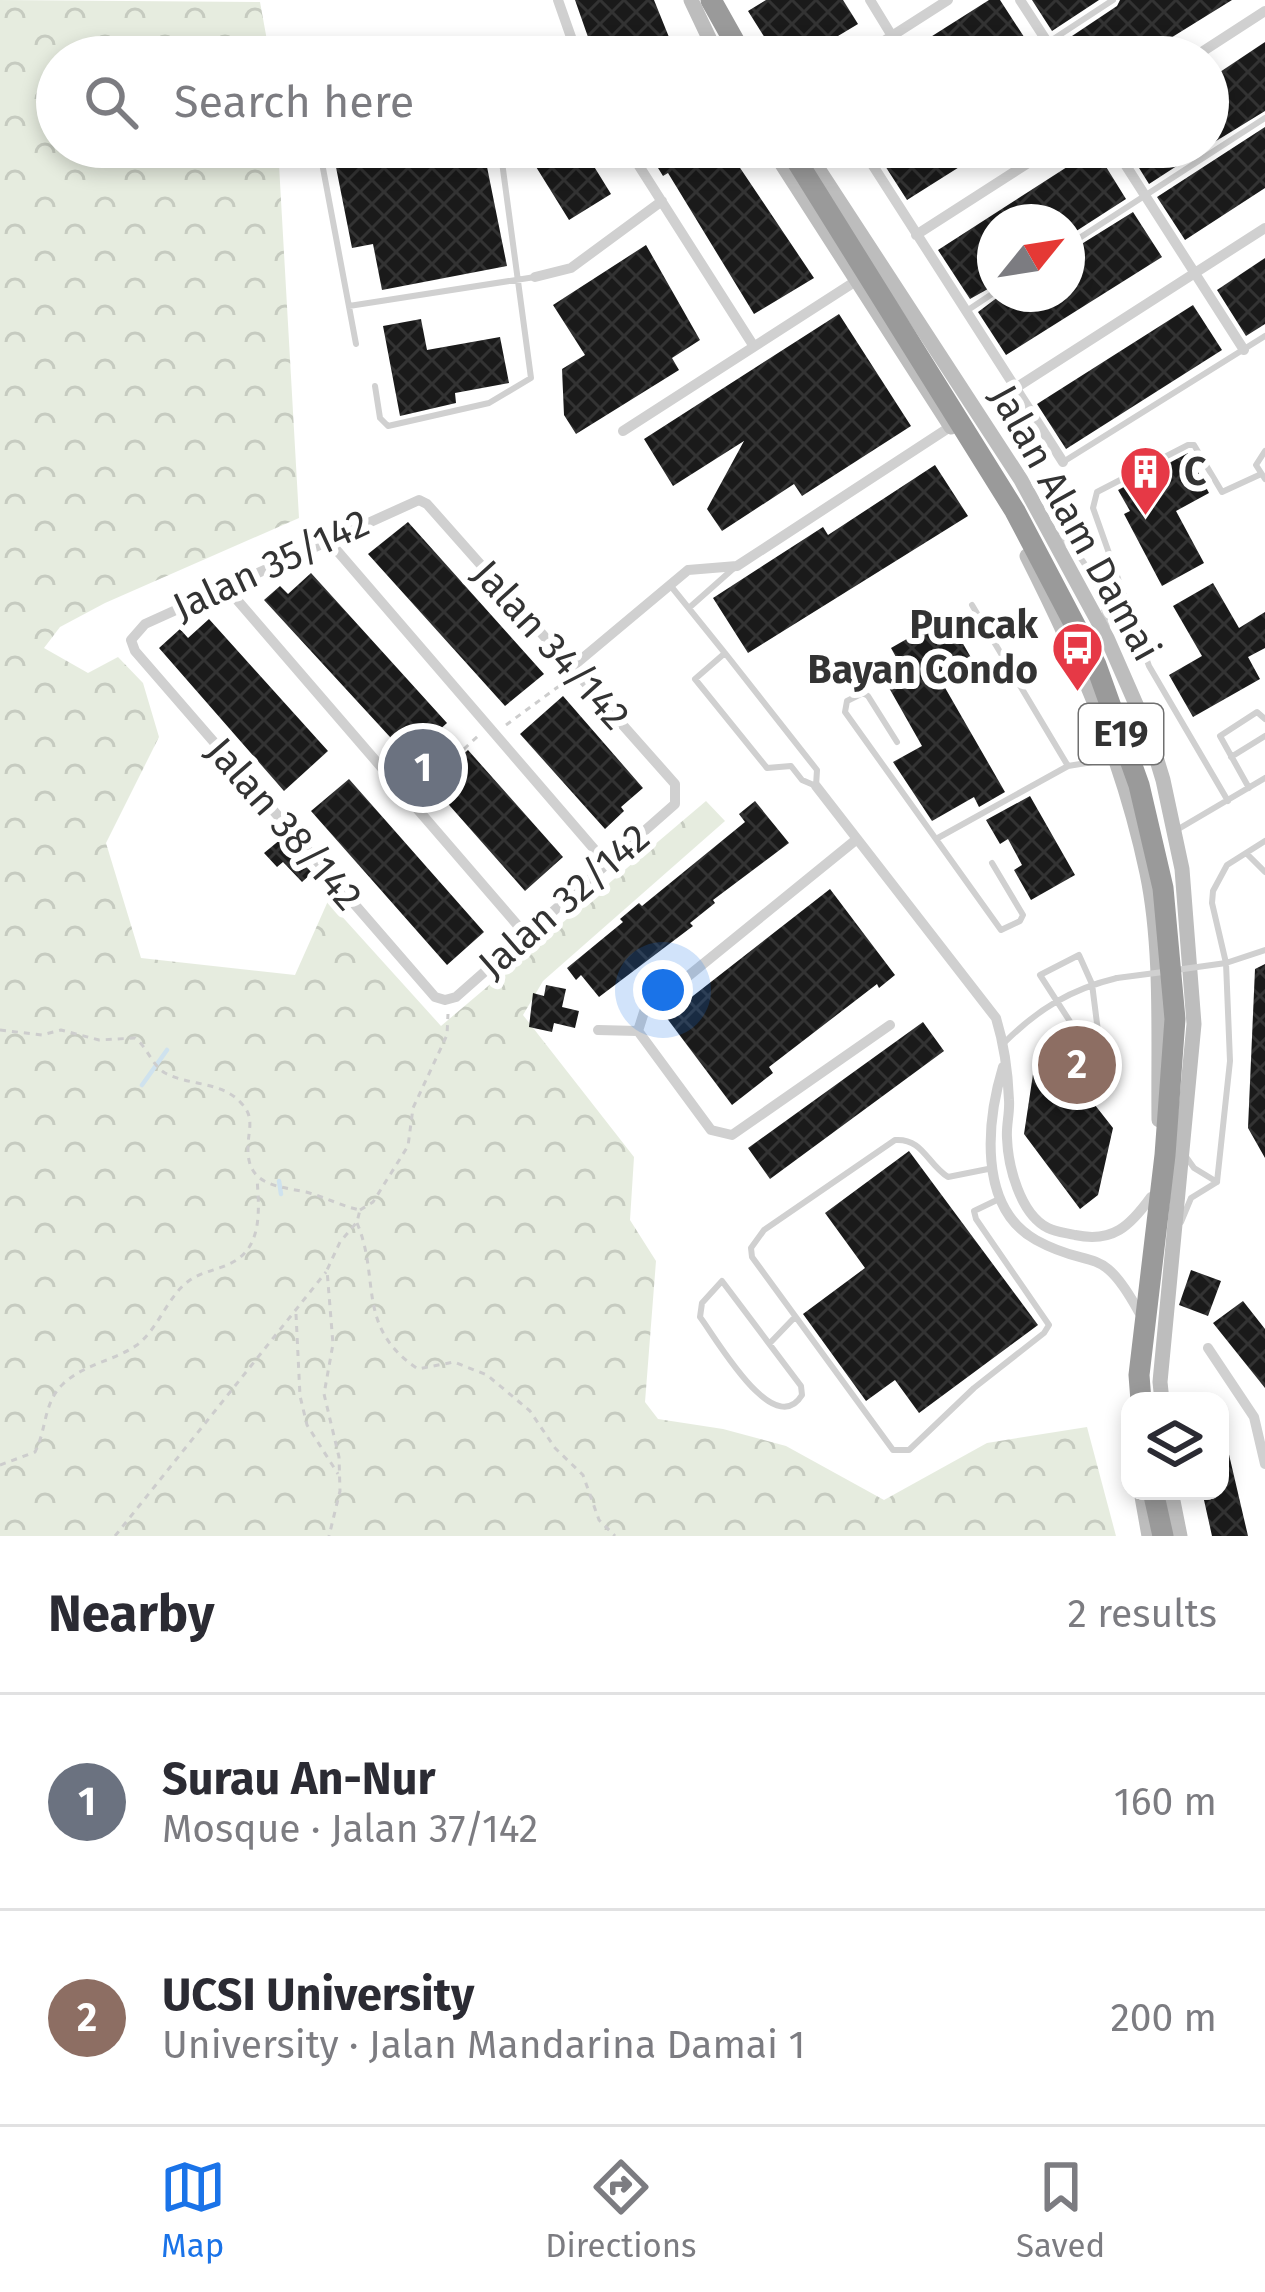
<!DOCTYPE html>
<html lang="en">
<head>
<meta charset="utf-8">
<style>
  :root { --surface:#fff; --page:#f2f2f3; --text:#2b2b33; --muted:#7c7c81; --line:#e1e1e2; --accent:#1a73e8 }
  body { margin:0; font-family:"Fira Sans",sans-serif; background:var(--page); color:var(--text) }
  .controls { position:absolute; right:36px; bottom:36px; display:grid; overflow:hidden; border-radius:24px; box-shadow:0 6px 18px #0003 }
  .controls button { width:108px; height:108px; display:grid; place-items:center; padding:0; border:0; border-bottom:3px solid var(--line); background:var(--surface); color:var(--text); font:60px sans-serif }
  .compass { position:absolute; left:977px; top:204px; width:108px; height:108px; border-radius:50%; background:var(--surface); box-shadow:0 6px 18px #0003; rotate:60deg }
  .you { position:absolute; left:663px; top:990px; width:42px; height:42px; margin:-30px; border:9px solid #fff; border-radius:50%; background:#1a73e8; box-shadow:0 0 0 18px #1a73e833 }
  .badge { display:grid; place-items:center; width:78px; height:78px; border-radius:50%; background:var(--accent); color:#fff; font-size:39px; font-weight:700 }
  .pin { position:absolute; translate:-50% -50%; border:6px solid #fff; box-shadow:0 3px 12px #0006 }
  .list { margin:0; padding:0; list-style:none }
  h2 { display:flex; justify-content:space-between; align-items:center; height:156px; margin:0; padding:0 48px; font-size:51px }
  h2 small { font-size:39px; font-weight:400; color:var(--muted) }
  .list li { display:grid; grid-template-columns:78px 1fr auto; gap:36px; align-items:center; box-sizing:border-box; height:216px; padding:0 48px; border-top:3px solid var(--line) }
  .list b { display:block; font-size:45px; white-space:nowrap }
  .list p { margin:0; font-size:39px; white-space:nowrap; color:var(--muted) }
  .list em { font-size:39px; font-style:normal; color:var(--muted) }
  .icon { flex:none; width:66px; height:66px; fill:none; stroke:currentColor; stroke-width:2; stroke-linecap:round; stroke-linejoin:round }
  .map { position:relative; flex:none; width:1265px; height:1536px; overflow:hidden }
  .search { position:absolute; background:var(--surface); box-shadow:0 6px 18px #0003; left:36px; right:36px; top:36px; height:132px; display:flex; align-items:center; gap:30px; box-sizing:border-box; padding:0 42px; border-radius:66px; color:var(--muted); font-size:45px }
  .sheet { height:588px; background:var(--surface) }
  nav { display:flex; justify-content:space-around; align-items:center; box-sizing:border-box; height:168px; border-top:3px solid var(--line); background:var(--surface); font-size:33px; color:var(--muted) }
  nav a { display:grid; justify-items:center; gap:6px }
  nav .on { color:var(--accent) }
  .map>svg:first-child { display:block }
</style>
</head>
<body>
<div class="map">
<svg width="1265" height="1536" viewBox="0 0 1265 1536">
  <defs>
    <pattern id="forest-crowns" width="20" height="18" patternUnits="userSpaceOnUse" patternTransform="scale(3)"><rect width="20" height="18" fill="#e6ecdf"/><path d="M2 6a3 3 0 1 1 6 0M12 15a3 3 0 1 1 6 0" fill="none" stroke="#c6cbc0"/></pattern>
    <pattern id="building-cross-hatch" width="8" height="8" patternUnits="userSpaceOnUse" patternTransform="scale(3)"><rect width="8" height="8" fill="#1a1a1a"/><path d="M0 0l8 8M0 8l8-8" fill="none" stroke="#333"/></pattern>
  </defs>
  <rect width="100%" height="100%" fill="#fff"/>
  <!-- forest -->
  <path fill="url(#forest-crowns)" d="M0,0L260,2L270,57H57V147H278L299,518L105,603L60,627L44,648L88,673L118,657L143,683L159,737L106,843L141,958L295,975L328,901L441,1026L706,801L725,821L543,981L523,1015L634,1157L630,1220L656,1261L645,1402L658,1419L723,1429L786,1446L884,1500L987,1443L1087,1427L1116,1536H0Z"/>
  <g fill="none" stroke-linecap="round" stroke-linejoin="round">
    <!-- stream -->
    <path stroke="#cfe2ee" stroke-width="4.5" d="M142,1085L167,1050
      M279,1181L281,1194"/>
  </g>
  <!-- building -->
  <path fill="url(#building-cross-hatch)" d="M575,0H654L677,57H595Z
    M766,0H843L858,24L803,57H777L748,11Z
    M989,0H1000L1028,43L1019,57H899Z
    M1032,0H1099L1052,31Z
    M1120,0H1232L1140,57H1067L1060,44L1117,6Z
    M1265,42V111L1208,146V80Z
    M1265,127V188L1185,240L1157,197Z
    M332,147H483L507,266L382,290L373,244L352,248Z
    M556,147H582L611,194L569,220L533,162Z
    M645,147H726L814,278L754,314L668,173L663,176Z
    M891,147H991L907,200L880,158Z
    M1126,147H1206L1149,184Z
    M1095,149L1126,199L1067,237V222H995V285L970,299L938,250Z
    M1133,212L1162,257L1006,355L978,312L1002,294H1067V253Z
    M646,245L700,340L672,358L679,370L576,434L564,415L562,369L585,355L553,305Z
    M1265,258V324L1246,336L1217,290Z
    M1193,305L1222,350L1066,449L1037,404Z
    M839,314L911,426L802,496L794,484L722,531L707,509L744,441L673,486L644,439Z
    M421,319L427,350L500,337L509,383L455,393L456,403L400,416L383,326Z
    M1188,453L1209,493L1176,511L1204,563L1162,586L1124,514L1130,511L1118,490Z
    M935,465L968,516L748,653L713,598L823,527L828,535Z
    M408,522L544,674L505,706L368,554Z
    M311,573L447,723L426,742L449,767L468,750L563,857L525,891L427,780L415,790L400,774L413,762L264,600L280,586L288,594Z
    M1213,583L1239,628L1265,612V648L1248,657L1260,679L1193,717L1169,675L1202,656L1173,606Z
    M947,616L973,661L940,679L1005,792L979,807L974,797L932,821L893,762L922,746L884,679L902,668L891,648Z
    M209,619L328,751L284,791L159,648L180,629L188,638Z
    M563,696L643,788L621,807L624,811L605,829L520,734Z
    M349,779L484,932L447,965L311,811Z
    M1030,796L1075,875L1031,900L1014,870L1022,865L1008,839L1000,844L986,820Z
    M755,801L789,843L713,900L715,903L690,923L693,926L599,997L581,975L576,980L567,968L623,922L620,919L639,903L642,906L745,822L739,814Z
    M281,839L312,873L302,882L283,862L277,867L264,853Z
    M830,889L895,975L879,988L877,984L769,1067L773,1073L732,1105L666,1017Z
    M1265,964V1158L1248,1128L1255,969Z
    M546,985L566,989L562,1007L579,1011L575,1028L554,1023L552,1032L529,1027L533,993L544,996Z
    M923,1022L944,1051L770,1179L748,1148Z
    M1051,1049L1113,1128L1098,1195L1080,1209L1024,1134L1035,1061Z
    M909,1151L1038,1325L919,1413L895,1380L866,1401L803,1314L865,1268L825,1213Z
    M1191,1270L1221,1281L1208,1316L1179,1305Z
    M1243,1301L1265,1329V1388L1213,1323Z
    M1220,1433H1224L1248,1536H1212L1202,1491H1220Z"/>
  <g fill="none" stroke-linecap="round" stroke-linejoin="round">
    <!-- path -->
    <path stroke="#cdcdcd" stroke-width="3" stroke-dasharray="6 6" stroke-linecap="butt" d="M506,725L566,681
      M420,790L479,735
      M0,1030L42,1035L61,1030L99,1040L135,1038C148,1048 151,1064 165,1073C189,1086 223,1081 242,1104C255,1118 248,1130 248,1148C247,1186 278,1186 306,1192C325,1197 341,1206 360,1210L357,1222L340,1242L327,1270L333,1344L324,1394L339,1457L340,1491L329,1536
      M360,1210L373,1202L408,1146L413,1108L447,1035L448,1014
      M357,1223C381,1279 355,1327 418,1369L454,1362L487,1375L530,1411L555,1448L583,1475L599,1520L615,1536
      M296,1314L300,1396L307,1425L338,1474
      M0,1465L35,1452C47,1429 43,1403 63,1384C84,1364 114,1361 137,1345C159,1328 168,1295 190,1280C203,1271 219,1270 233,1262C263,1246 259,1208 257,1178
      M115,1536L326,1272"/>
    <!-- lane -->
    <path stroke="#d0d0d0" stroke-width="6" d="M1026,57L1113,0
      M319,147L356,344
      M868,157L884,147
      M1067,246L1265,118
      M349,306L535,277
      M968,310L995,292
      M375,386L380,418L388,426L489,403L531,378L500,147
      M1265,451L1256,465L1265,479
      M1063,462L1265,336
      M1054,533C1084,552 1105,593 1107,628
      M670,585L724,652
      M972,605L1068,766
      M690,607L734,568
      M725,653L817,770L816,786L802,780L791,766L767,768L695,679Z
      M897,742L868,696L863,693L847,701L845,712L1001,930L1020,921L1023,915L992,863
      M1231,757L1265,736
      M1249,788L1220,736L1257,712L1265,719
      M1228,801L1149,666L1093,508L1097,492L1188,445H1194L1222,492L1259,475
      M1175,831L1265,778
      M936,839L1068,766L1111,759
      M1247,854L1265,872
      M1079,955L1092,984L1100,1047L1089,1051L1040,975Z
      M1226,963L1265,950
      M1004,1043C1038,1009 1071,989 1117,978
      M1184,1154L1194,1168L1217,1182
      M993,1168L948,1177C927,1164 923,1138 895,1140L764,1230L751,1248L752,1257L893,1450H909L974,1388L1044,1333L1049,1325L976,1219L974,1211L999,1199
      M1217,1182L1230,1061L1226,963L1212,903L1213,891L1227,865L1265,841
      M1181,1222L1191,1198L1217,1182
      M722,1281L801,1386L802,1395C774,1441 716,1338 700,1317L702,1303Z
      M770,1343L794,1318"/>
    <!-- street -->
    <path stroke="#d0d0d0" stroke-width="10" d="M558,0L578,57
      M870,0L892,36
      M1020,0L1057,57
      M859,57L948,0
      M1194,57L1265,11
      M627,147L753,345
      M861,147L1063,462
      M1114,147L1244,350
      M916,235L1053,147
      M535,277L571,268L662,201
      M1014,389L1265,228
      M623,431L856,281
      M419,500L427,504L675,784V804L456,997L445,1000L435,997L135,651L131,640L145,624Z
      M327,539L607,864
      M225,586L526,935
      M572,667L688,570L737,566L953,425
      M816,786L996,1018C1004,1044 1008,1073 1009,1100C1010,1113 1006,1125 1007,1138C1008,1166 1020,1214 1048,1228C1056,1232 1067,1233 1075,1235C1113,1243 1130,1226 1151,1197
      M857,839L644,1012L638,1031L711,1130L732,1135L890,1025
      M598,1030L638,1031
      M1003,1067C987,1120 977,1207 1036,1240C1094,1272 1100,1241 1139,1312
      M1208,1348L1254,1417L1265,1464"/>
    <!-- secondary -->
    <path stroke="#bdbdbd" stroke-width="15" d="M691,0L718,57
      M771,147L951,427
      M804,147L1021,480L1107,638L1149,734L1163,780L1182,869L1194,1024L1160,1382L1162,1401
      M1027,556C1079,659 1123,759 1147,873C1163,950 1158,1041 1159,1120
      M1141,1491L1149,1536
      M1171,1491L1180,1536"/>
    <!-- highway -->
    <path stroke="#9a9a9a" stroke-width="21" d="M711,0L743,57
      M1153,1491L1163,1536"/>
    <!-- lane-bridge -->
    <path stroke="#d0d0d0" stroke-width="6" d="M1176,970L1226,963
      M1117,978L1163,972"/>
    <!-- highway-bridge -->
    <path stroke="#9a9a9a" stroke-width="21" d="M788,147L1015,511L1096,665L1139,785L1163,888L1175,1019L1165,1155L1139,1375L1141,1401"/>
  </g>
  <!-- icons -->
  <defs>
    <symbol id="building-pin" viewBox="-11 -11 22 30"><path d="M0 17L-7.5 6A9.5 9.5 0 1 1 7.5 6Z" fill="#e63946" stroke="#fff"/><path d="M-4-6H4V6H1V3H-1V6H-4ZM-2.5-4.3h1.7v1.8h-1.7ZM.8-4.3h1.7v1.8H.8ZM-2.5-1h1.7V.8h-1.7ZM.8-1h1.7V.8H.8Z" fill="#fff"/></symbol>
    <symbol id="bus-pin" viewBox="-11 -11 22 30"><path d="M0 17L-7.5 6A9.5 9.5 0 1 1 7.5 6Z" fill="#e63946" stroke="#fff"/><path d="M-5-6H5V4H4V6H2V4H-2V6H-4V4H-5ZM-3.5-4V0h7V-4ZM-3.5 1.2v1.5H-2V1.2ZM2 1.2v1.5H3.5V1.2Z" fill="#fff"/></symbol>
  </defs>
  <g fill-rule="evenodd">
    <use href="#building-pin" x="1116" y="442" width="59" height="81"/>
    <use href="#bus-pin" x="1048" y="618" width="59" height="81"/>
  </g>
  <g text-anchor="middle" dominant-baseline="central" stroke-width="12" stroke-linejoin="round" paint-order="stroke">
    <!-- shield labels -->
    <rect fill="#fff" stroke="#707070" stroke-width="3" x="1079" y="704" width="84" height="60" rx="9"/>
    <g font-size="36" font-weight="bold" fill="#333">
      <text x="1121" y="734">E19</text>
    </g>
    <!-- poi labels -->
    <g font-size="39" font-weight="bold" fill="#333" stroke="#fff" text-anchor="start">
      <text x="1184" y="472">C</text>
      <text x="1038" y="625" text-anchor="end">Puncak<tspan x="1038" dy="45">Bayan Condo</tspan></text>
    </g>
    <!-- street labels -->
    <g font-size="39" fill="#333" stroke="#fff">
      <text transform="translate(1075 523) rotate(61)">Jalan Alam Damai</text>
      <text transform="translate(271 565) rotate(-25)">Jalan 35/142</text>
      <text transform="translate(551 645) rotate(48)">Jalan 34/142</text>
      <text transform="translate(284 824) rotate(49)">Jalan 38/142</text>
      <text transform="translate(564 901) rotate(-41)">Jalan 32/142</text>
    </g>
  </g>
</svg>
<div class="controls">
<button><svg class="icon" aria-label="layers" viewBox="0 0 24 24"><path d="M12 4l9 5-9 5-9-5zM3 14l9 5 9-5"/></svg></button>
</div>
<svg class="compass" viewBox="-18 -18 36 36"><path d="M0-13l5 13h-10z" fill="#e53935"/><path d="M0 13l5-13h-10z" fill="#7c7c81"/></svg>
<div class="you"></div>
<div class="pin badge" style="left:423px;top:768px;background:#6b7280">1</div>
<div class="pin badge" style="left:1077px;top:1065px;background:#8d6e63">2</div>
<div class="search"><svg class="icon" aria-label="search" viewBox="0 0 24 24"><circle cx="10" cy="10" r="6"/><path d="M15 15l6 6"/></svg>Search here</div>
</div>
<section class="sheet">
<h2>Nearby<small>2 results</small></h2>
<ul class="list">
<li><span class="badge" style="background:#6b7280">1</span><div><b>Surau An-Nur</b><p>Mosque · Jalan 37/142</p></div><em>160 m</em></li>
<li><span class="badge" style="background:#8d6e63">2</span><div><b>UCSI University</b><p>University · Jalan Mandarina Damai 1</p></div><em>200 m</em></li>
</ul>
</section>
<nav>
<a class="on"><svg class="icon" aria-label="map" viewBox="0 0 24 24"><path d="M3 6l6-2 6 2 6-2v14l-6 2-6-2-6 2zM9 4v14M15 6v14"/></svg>Map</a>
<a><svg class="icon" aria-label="directions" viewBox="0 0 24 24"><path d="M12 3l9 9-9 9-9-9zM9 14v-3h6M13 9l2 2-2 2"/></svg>Directions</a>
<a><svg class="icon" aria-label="saved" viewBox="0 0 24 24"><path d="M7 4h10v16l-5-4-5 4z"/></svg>Saved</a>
</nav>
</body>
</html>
